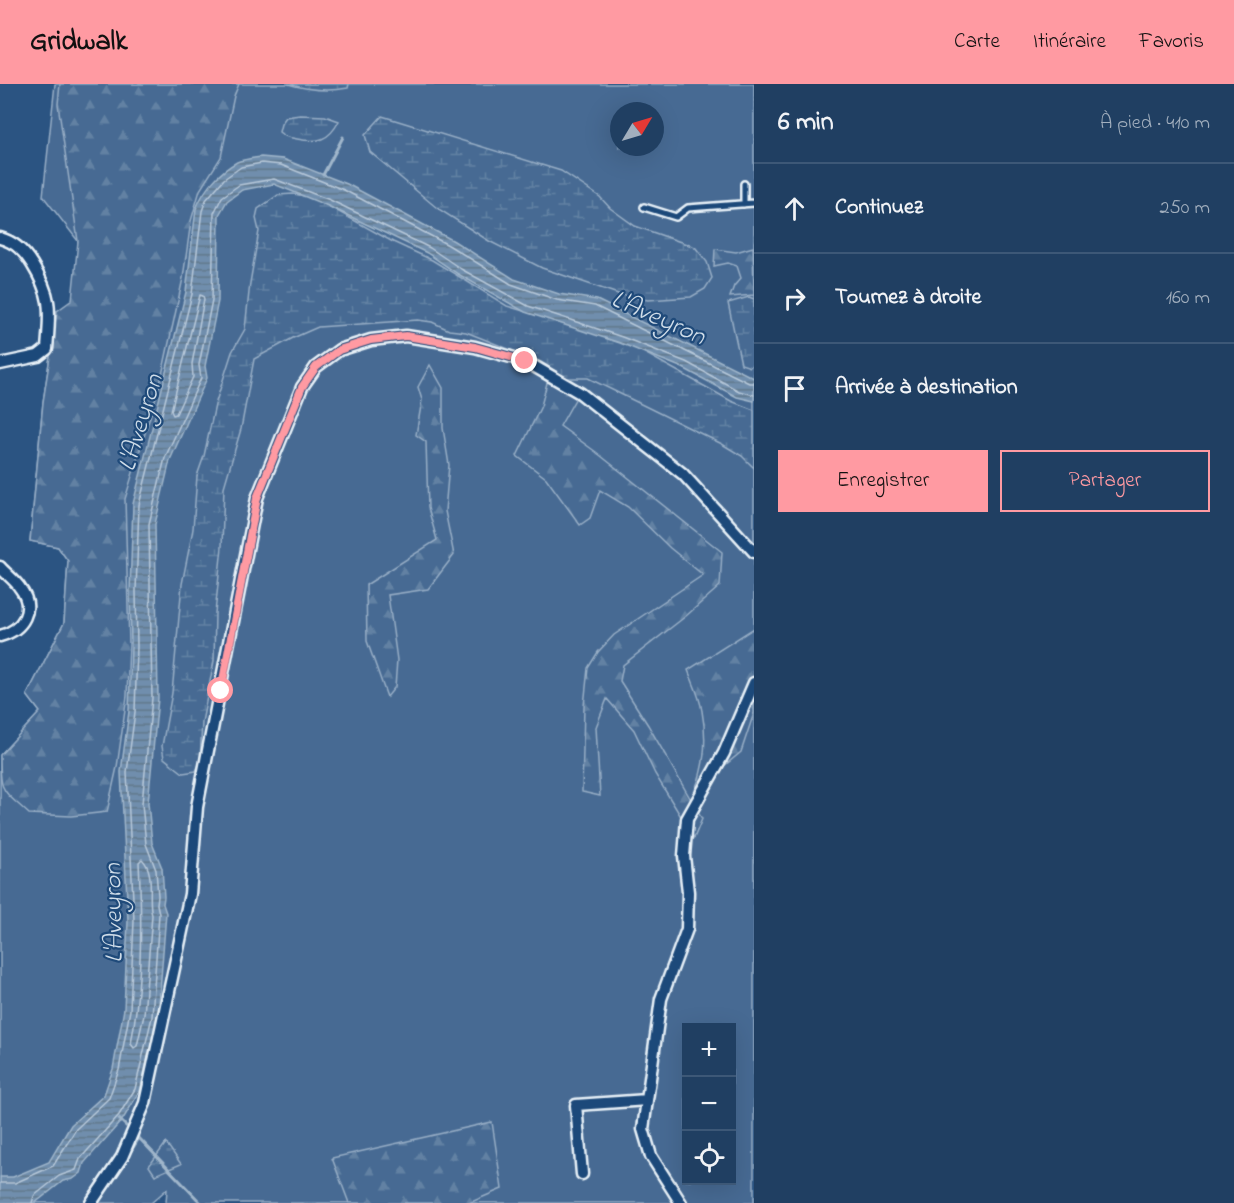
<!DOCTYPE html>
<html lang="fr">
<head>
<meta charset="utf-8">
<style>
  :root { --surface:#203f62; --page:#284668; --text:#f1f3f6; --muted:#a2afbe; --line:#3d5877; --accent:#ff9aa2 }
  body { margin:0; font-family:"Indie Flower",sans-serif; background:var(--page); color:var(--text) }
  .controls { position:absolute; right:18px; bottom:18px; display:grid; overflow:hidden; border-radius:0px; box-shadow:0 6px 24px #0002 }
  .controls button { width:54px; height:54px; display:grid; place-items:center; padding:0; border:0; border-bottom:2px solid var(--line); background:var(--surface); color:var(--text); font:30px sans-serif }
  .compass { position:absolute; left:610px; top:18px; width:54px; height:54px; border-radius:50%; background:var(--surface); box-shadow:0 6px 24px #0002; rotate:52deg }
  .stop { position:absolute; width:18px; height:18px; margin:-14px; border:4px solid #ff9aa2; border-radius:50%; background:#fff }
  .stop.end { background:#ff9aa2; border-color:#fff; box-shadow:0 2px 6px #0008 }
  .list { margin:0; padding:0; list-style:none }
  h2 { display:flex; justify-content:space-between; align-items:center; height:78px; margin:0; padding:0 24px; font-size:26px }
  h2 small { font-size:20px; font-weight:400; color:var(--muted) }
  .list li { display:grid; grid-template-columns:39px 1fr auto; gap:18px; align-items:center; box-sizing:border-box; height:90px; padding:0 24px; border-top:2px solid var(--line) }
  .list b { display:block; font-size:22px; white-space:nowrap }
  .list em { font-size:20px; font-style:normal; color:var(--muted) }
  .actions { display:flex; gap:12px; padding:18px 24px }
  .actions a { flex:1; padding:14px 0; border:2px solid var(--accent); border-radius:0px; text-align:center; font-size:21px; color:var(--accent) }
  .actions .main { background:var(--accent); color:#111 }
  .icon { flex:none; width:33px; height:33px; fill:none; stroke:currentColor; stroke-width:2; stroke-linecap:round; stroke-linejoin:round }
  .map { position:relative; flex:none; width:754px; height:1119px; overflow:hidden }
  header { display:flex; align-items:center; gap:36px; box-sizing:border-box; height:84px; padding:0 30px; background:var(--accent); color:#111 }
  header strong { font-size:28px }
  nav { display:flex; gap:33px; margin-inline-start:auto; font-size:21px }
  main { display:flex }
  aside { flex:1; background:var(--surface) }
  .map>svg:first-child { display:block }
</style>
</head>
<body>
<header>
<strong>Gridwalk</strong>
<nav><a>Carte</a><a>Itinéraire</a><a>Favoris</a></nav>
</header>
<main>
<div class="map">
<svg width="754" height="1119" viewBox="0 0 754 1119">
  <defs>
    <pattern id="forest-firs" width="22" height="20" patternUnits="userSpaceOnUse" patternTransform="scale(1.5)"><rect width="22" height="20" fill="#476b93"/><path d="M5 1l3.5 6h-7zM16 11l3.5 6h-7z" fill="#6281a3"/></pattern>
    <pattern id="wetland-marsh" width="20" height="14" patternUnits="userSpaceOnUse" patternTransform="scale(1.5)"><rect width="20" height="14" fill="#476b93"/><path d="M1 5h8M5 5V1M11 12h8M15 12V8" fill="none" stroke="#6281a3"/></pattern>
    <pattern id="water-rules" width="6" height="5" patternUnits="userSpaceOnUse" patternTransform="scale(1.5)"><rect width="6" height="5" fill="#708ead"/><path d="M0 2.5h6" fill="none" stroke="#61768a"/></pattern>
  </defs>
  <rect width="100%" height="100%" fill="#2b5482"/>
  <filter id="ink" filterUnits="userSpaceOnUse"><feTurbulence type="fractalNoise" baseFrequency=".0167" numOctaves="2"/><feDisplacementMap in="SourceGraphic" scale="12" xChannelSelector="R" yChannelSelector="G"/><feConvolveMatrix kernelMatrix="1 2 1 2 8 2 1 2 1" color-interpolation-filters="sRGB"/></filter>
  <g filter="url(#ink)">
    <!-- grass -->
    <path fill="#476b93" stroke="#98aec6" stroke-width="1.5" fill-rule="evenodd" d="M55,0H754V1119H166L167,1105L151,1119H0V671L40,628L27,611L64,539L68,477L58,463L30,457L43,318L57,227H78V157L43,112ZM619,27H655V63H619ZM686,944H732V1096H686Z"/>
    <!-- forest -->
    <path fill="url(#forest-firs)" stroke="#98aec6" stroke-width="1.5" d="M60,0H239L234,12L221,73L200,106L191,137L183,194L160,300L125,415L129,560L127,612L117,683L107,728L71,732L29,730C1,704 0,709 0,671L40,628L27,611L64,539L68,477L58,463L30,457L43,318L57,227L72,216L78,157L58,20Z
      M753,163L754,211L730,213L734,202L741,194L737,182L728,179L714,182L715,165L736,168Z
      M430,281L443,304V344L449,381L445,427L454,471L428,505L388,511L397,576L395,603L387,613L367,557L366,501L437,456L428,424L426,358L416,351L422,316L418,303Z
      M548,295L582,303L560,342L596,368L722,468L720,502L686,532L623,581L620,597L648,641L702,735L694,754L655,690L634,646L607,615L596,643L600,712L582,708L584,622L588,584L598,568L614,551L703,491L670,464L628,423L600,406L590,434L580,441L546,394L517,372L541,322Z
      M754,544V629L741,668L695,706C705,681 707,654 702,627C700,613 693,599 688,586Z
      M492,1038L502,1105L469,1119H349L332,1074Z"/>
    <!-- wetland -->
    <path fill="url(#wetland-marsh)" stroke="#98aec6" stroke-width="1.5" d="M288,0H349L348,4C327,8 308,6 288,0Z
      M300,31L325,32L339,37C329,57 317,59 297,55C288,53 286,54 279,48L281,40L286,33Z
      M382,32L561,87L600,113L610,124L635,142L695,163L707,178L712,194L705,205L691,213L648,216L618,210L542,184L489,157L437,124L370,68L365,51Z
      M293,110L312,113L393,158L432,176L507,222L550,235L587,242L643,268L731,317L754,326V384L742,372L722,360L588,294H567L541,278L466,248L449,246L432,238L418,236L318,243L293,254L254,275L241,345L224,403L222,463L215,529L214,577L202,638L200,678L196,687L183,689L164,674L162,662L172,609L182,500L193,445L197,392L204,372L215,321L232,268L245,245L250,199L259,147L256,134L258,125L278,111Z
      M749,213L754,215V279L750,283L741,280L728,219Z
      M166,1059L181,1080L155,1091L149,1082Z"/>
    <!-- water -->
    <path fill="url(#water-rules)" stroke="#a0b6cb" stroke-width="1.5" d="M261,73L283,75L347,100L454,157L514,195L559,210L597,216L754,294V317L737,313L683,284L620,259L525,228L458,190L427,169L328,122L274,100L242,106L227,117L219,131L218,217L205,282L207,294L170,376L155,440L158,614L148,719L152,759L162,784L164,813L163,820L166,829L158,933L140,1007L123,1035L84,1079L81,1089L73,1095L63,1097L35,1119H0V1093H13L49,1078L71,1041L104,1011L113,985L124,925L128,837L121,688L129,627L131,562L130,507L133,420L186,208L196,125C203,106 219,88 237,78C244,75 254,74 261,73Z"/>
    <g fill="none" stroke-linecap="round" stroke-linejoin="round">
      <!-- shore -->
      <path stroke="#b8c9da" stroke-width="1.5" d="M200,211L203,212L204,215L192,280L193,293L176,330L173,331L171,327Z
        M142,775C156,789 147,814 152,831L144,931L137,962L134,964L131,960C142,900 142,839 139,778Z
        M0,1099H15L53,1082L76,1045L109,1014L119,986L130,926L134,837L127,688L135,628L137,562L136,507L139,421L192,210L202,127L206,116L224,95L241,83L262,79L281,81L344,106L450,162L511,200L557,216L595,222L749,299H754
        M32,1119L34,1112L59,1092L76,1086L80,1075L119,1031L135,1005L152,933L159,830L157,820L158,812L156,786L146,760L142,720L152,614L149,440L165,374L201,294L199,281L212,216L214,129L222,113L239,101L274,95L330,116L430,164L461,185L528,222L622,253L686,278L739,307L754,311"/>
      <!-- stream -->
      <path stroke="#a0b6cb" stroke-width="3" d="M323,91L343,53
        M119,1035L126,1042
        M126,1075L139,1054L201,1119
        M97,1119L123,1081"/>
      <defs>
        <path id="service" d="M744,100V120
          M644,123L676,133L688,124L754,119"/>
        <path id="minor" d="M0,154C15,158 24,167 32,180C53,214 50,227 47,265L38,272L0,280
          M0,483C6,490 15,496 20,504C36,525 23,546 0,552
          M582,1090L576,1021L647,1016
          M91,1119L122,1073L145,1019L190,810L197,723L257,414L302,303L316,283L339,266L371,256L406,252L475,263L525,277L580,309L683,390L754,468
          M681,1119L651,1072L643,1045L654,966L661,915L687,845L688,808L684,772L687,735L724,669L754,599"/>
      </defs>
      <!-- service casing -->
      <use href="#service" stroke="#e8f1f8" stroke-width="10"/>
      <!-- minor casing -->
      <use href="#minor" stroke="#e8f1f8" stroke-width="15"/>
      <!-- service -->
      <use href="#service" stroke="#1f4a7a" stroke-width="5"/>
      <!-- minor -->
      <use href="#minor" stroke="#1f4a7a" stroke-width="10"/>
    </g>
  </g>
  <g fill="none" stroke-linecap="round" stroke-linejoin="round" filter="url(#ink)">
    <!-- route -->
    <path stroke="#ff9aa2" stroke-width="8" d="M221,607L257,414L302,303L316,283L339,266L371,256L406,252L475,263L525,277"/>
  </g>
  <g text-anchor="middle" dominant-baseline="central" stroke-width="4.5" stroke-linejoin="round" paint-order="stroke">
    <!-- water labels -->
    <g font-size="26" font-style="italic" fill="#d0dde9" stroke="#1f4a7a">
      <text transform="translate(658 235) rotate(24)">L'Aveyron</text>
      <text transform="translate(142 339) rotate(-73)">L'Aveyron</text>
      <text transform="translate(115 829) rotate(-91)">L'Aveyron</text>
    </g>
  </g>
</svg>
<div class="controls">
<button>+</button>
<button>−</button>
<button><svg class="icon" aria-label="locate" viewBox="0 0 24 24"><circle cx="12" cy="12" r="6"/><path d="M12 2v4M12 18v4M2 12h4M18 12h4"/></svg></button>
</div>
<svg class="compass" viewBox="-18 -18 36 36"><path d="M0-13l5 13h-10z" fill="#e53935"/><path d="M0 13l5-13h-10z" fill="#a2afbe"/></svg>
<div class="stop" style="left:221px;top:607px"></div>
<div class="stop end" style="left:525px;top:277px"></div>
</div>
<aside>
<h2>6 min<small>À pied · 410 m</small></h2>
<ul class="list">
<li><svg class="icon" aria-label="ahead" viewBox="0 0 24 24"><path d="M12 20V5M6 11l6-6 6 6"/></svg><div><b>Continuez</b></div><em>250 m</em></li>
<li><svg class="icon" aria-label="right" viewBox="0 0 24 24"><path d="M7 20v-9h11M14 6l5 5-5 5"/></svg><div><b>Tournez à droite</b></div><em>160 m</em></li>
<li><svg class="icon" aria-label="arrive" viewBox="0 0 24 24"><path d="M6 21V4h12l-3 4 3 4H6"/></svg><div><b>Arrivée à destination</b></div></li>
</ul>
<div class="actions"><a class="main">Enregistrer</a><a>Partager</a></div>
</aside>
</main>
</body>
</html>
